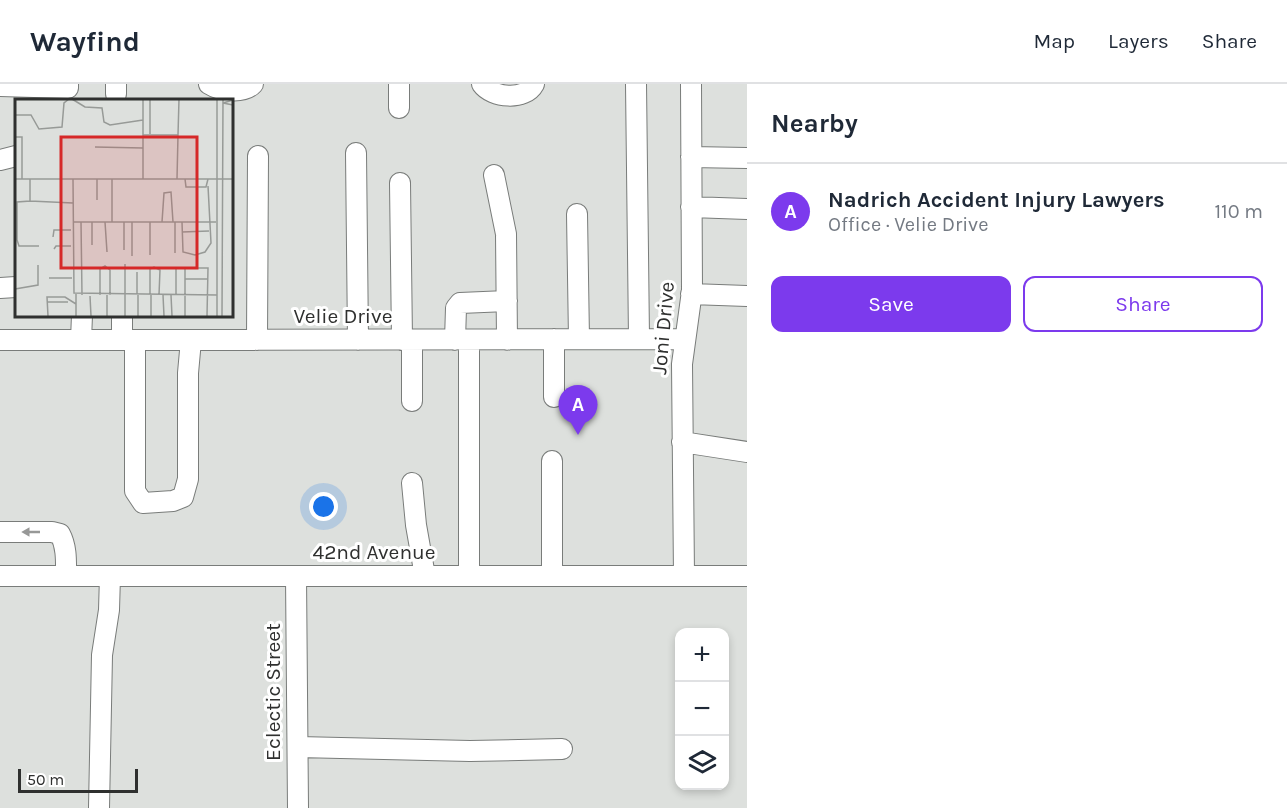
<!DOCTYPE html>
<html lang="en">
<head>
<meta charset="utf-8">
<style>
  :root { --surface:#fff; --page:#f6f6f7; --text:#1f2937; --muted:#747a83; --line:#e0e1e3; --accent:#7c3aed }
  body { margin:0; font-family:Karla,sans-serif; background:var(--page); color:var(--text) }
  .controls { position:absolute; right:18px; bottom:18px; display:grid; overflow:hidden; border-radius:12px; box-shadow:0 3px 9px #0003 }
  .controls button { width:54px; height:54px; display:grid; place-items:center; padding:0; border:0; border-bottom:2px solid var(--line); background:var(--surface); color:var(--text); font:30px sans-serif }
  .scale { position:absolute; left:18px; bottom:15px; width:120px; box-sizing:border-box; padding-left:6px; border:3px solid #2f302f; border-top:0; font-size:16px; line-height:21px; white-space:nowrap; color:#2f302f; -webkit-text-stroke:4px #fff; paint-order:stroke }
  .you { position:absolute; left:324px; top:423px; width:21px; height:21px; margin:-15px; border:4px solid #fff; border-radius:50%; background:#1a73e8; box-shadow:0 0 0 9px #1a73e833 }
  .badge { display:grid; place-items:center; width:39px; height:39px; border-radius:50%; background:var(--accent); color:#fff; font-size:20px; font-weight:700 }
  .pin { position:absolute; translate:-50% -50px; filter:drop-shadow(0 2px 3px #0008) }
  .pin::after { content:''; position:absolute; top:32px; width:21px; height:18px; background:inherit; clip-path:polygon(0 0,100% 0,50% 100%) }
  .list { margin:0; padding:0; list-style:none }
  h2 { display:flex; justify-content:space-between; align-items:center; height:78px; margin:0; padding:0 24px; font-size:26px }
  h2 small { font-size:20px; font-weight:400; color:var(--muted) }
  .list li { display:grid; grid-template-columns:39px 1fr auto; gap:18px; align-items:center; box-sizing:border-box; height:96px; padding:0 24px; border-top:2px solid var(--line) }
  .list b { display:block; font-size:22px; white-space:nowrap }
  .list p { margin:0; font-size:20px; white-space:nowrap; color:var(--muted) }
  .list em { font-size:20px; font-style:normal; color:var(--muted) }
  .actions { display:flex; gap:12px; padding:18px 24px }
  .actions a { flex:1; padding:14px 0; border:2px solid var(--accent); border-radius:12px; text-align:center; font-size:21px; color:var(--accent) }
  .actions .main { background:var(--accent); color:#fff }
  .icon { flex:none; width:33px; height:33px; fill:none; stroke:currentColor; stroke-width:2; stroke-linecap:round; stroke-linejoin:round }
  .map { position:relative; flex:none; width:747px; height:724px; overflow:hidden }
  header { display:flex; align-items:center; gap:36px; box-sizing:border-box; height:84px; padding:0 30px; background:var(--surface); border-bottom:2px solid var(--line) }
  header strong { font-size:28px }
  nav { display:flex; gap:33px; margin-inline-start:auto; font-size:21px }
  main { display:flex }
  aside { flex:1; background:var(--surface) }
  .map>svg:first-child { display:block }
</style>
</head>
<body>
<header>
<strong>Wayfind</strong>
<nav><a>Map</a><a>Layers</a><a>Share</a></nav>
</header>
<main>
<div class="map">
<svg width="747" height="724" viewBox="0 0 747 724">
  <rect width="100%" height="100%" fill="#dde0dd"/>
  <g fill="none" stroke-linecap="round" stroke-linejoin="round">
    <defs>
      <path id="minor" d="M209,0C220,7 244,10 253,0
        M399,0V24
        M482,0C492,14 525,17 534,0
        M636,0L639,254
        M0,2L68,4V0
        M116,10V0
        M356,69L358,256
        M691,73L747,74
        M0,76L16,72
        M494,91L506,150L507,256
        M400,99L402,256
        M691,123L747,125
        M577,130L579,255
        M0,204L16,203
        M691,210L747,212
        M554,255V313
        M0,256L685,255
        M81,256L82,231
        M122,256V231
        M135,256V407L143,419L173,417L183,413L188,395V289L191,256
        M257,256L258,72
        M455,256L456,224L460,219L507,217
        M412,317V256
        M682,358L747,368
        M552,377V492
        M412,399L416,441L425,492
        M0,448H52L60,450C67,463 66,478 66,492
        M0,492H747
        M296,492L298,724
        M469,492V256
        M684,492L682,280L692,207L691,0
        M298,663L470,667L562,665
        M99,724L102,571L109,526L110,492"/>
    </defs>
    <!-- minor casing -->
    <use href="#minor" stroke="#797c7a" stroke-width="22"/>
    <!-- minor -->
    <use href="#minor" stroke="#fff" stroke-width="20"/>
  </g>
  <!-- one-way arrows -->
  <defs><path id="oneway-solid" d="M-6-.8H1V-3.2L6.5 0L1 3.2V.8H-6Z" transform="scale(1.5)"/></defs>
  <use fill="#979897" href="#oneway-solid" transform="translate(31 448) rotate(180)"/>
  <g text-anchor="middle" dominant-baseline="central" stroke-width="6" stroke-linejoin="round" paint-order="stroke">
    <!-- street labels -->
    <g font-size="21" fill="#2f302f" stroke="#fff">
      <text x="343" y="232">Velie Drive</text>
      <text transform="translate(663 244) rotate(-85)">Joni Drive</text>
      <text x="374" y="468">42nd Avenue</text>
      <text transform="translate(273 608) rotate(-90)">Eclectic Street</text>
    </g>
  </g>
  <!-- overview -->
  <g transform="translate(15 15)">
    <rect width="218" height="218" fill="#dde0dd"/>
    <path fill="none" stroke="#979a97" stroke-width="1.5" d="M57,0L70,8L87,9L89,23L95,26L128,21M128,0V80M202,0V217M218,1L208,4L218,6M0,16H16L24,30L47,28L49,4L54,0M135,35V0M128,36H163L162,80M163,36L164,0M0,38H7V80M80,48L128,49M0,80H218M15,80V102L2,103V141L4,147H24M58,80L59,194L202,196M82,80V101M170,80L171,88H191L193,80M15,102L58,104M58,123H201M66,123L67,196M77,123V146M90,123L92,153M97,123V80M109,123V151M117,123V157M147,123L149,94L156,93L158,123M167,123L168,153L180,156L190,153L196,144L193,87M167,133L194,132M38,138L39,131H56M39,150L41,147H56M160,154V123M135,156V123M110,165V217M34,179H57M170,180H193M0,190L23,186V166M61,195V217M85,196V170L90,167L95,171V196M122,196V173M123,196V217M135,196V170L139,168L145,171L144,196M148,196L149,217M156,196L157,217M161,196V168M75,197L76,217M32,203H53M33,217L32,198H50L61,205M92,217V196M136,217V196M170,217V169H193L192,217M207,217L208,0"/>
    <path fill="#d62828" fill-opacity="0.15" stroke="#d62828" stroke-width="3" d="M46,38H182V169H46Z"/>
    <rect width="218" height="218" fill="none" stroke="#2f302f" stroke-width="3"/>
  </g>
</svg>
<div class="controls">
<button>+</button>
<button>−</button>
<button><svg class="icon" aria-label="layers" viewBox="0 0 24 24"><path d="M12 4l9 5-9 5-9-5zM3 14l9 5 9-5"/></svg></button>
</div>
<div class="scale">50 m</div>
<div class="you"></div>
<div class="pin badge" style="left:578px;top:351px">A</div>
</div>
<aside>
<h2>Nearby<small></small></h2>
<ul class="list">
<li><span class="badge">A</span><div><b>Nadrich Accident Injury Lawyers</b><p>Office · Velie Drive</p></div><em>110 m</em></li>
</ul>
<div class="actions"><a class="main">Save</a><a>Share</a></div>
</aside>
</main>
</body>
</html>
